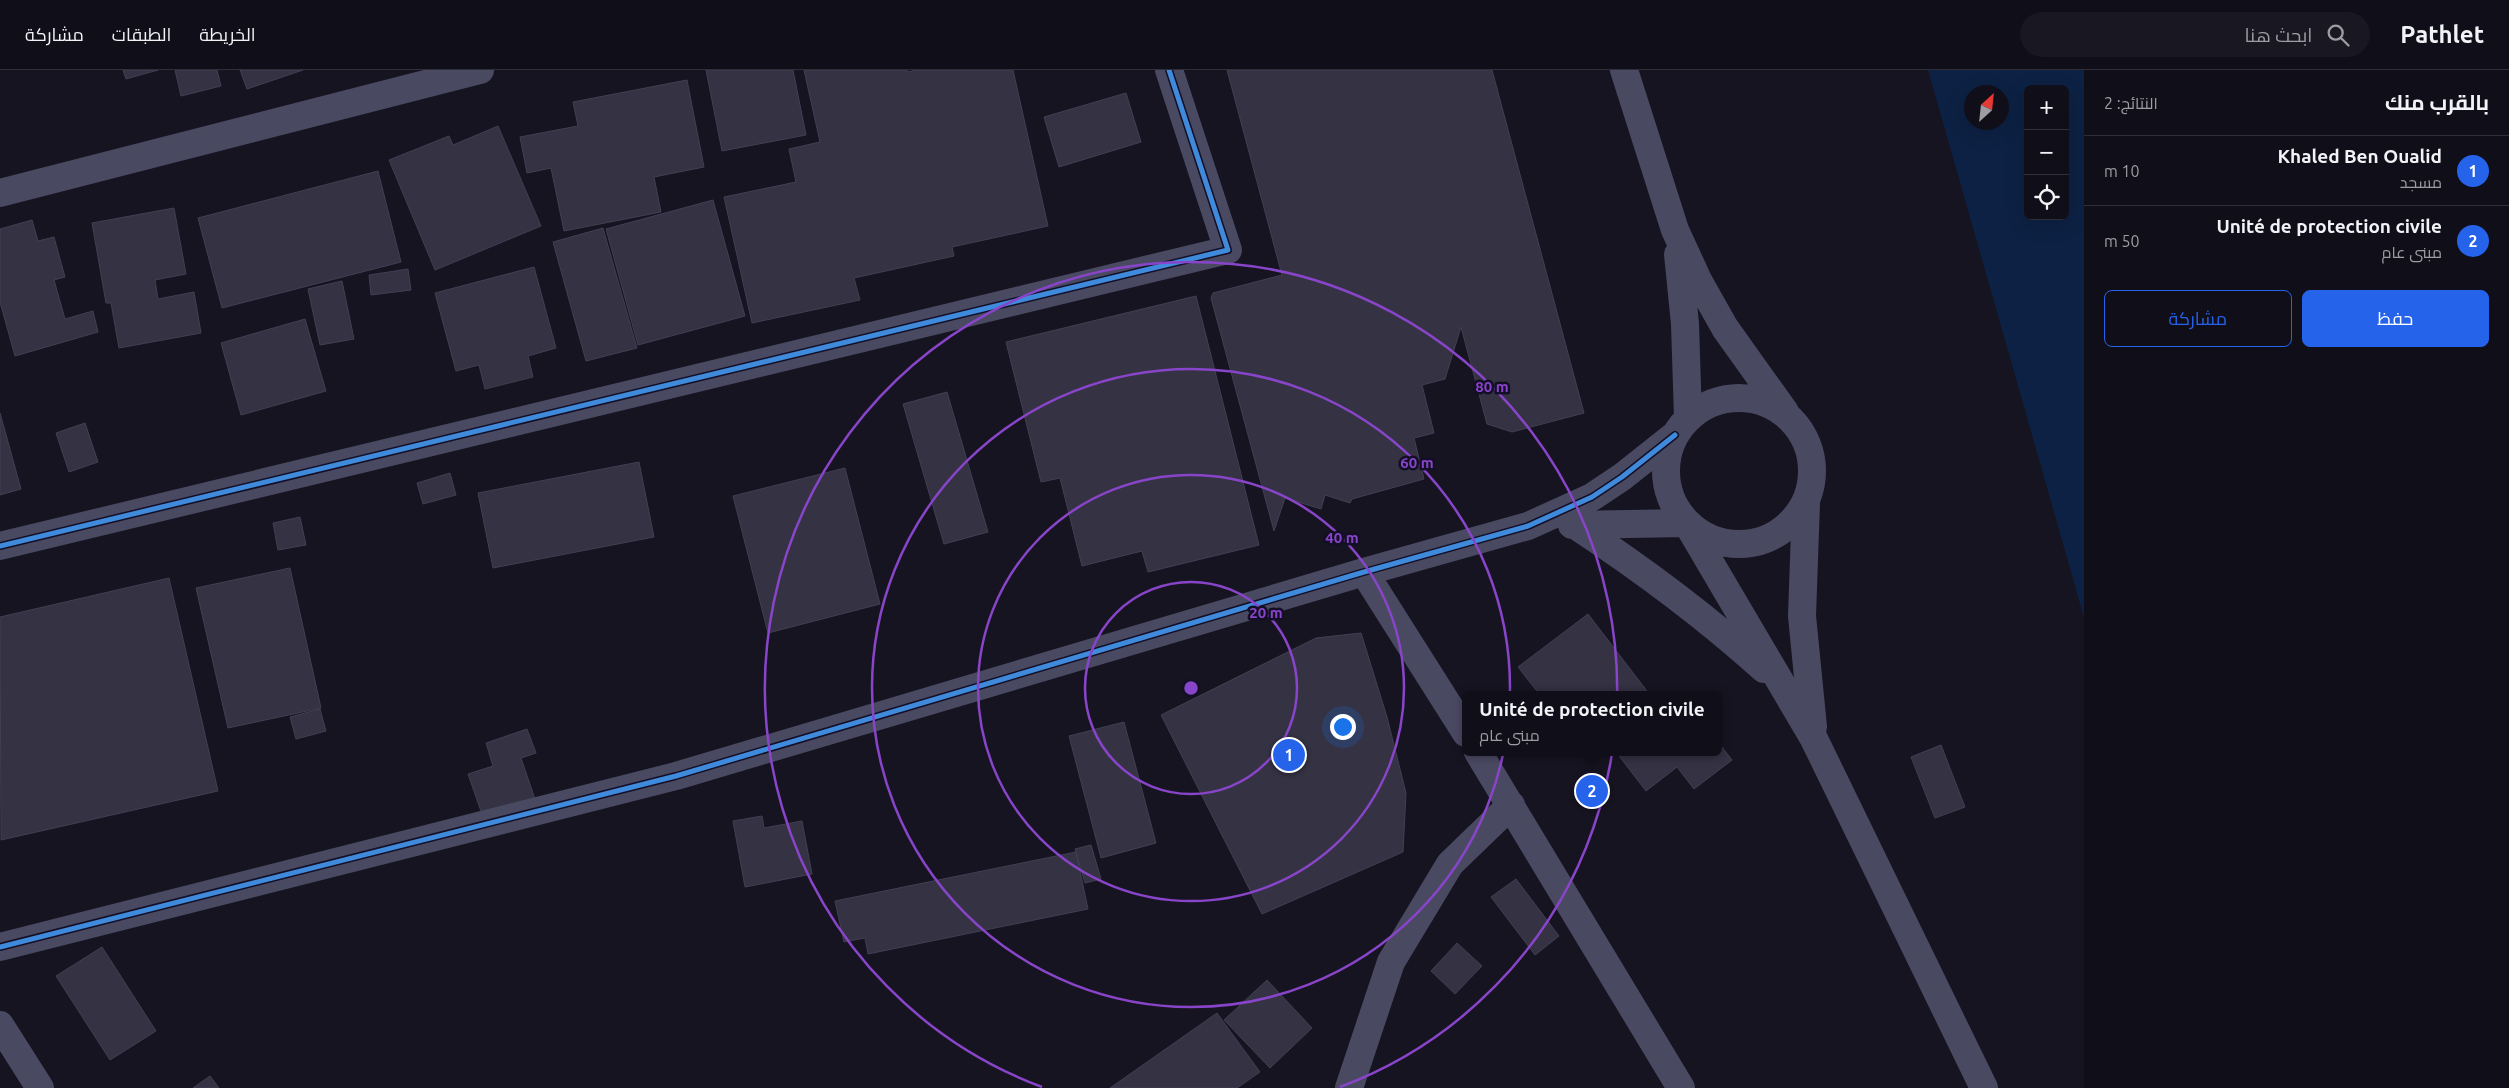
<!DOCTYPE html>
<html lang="ar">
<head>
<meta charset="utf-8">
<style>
  :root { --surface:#100f19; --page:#191822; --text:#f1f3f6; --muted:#9c9ca2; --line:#302f38; --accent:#2563eb }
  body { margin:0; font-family:Ubuntu,Cairo,sans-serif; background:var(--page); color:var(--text); direction:rtl }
  .controls { position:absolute; right:15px; top:15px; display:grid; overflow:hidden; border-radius:8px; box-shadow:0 5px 20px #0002 }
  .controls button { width:45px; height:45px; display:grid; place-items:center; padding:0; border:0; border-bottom:1px solid var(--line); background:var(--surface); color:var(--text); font:25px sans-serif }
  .compass { position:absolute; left:1964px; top:15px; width:45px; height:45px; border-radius:50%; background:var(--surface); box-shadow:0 5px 20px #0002; rotate:27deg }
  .you { position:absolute; left:1342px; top:656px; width:18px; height:18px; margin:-12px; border:4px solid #fff; border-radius:50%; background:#1a73e8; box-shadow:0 0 0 8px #1a73e833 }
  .badge { display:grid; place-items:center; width:32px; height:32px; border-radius:50%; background:var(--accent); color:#fff; font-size:16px; font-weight:700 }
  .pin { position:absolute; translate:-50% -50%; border:2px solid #fff; box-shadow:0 1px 5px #0006 }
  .popup { position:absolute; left:1462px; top:621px; width:260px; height:65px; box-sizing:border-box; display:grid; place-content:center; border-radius:8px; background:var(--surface); filter:drop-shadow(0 1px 4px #0005); font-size:16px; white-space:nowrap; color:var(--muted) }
  .popup b { font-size:19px; color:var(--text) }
  .popup::after { content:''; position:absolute; left:50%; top:100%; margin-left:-10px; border:10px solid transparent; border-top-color:var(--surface) }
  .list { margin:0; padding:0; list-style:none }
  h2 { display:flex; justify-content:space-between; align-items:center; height:65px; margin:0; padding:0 20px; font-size:21px }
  h2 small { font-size:16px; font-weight:400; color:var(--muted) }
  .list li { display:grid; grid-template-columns:32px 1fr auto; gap:15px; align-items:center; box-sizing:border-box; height:70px; padding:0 20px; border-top:1px solid var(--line) }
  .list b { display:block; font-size:19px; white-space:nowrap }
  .list p { margin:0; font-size:16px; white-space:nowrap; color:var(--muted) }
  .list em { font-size:16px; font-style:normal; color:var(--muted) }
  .actions { display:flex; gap:10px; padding:15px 20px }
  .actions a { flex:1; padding:11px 0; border:1px solid var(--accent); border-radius:8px; text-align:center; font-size:18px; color:var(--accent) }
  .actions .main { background:var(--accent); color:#fff }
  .icon { flex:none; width:28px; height:28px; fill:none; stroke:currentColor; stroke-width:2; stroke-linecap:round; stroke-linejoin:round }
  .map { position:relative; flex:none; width:2084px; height:1018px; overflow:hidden; direction:ltr }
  header { display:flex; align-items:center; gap:30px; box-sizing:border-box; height:70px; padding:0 25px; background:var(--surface); border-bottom:1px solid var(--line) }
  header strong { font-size:24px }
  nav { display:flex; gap:28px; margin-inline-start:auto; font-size:18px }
  .search { width:350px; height:45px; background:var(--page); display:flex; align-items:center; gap:12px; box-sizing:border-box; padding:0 18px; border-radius:28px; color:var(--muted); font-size:19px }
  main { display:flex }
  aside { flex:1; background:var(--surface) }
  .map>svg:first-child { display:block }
</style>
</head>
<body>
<header>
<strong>Pathlet</strong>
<div class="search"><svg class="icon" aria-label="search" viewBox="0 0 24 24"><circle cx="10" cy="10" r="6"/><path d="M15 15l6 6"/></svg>ابحث هنا</div>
<nav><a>الخريطة</a><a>الطبقات</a><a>مشاركة</a></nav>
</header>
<main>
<aside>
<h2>بالقرب منك<small>النتائج: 2</small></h2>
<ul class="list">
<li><span class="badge">1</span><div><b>Khaled Ben Oualid</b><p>مسجد</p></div><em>10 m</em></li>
<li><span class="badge">2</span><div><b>Unité de protection civile</b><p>مبنى عام</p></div><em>50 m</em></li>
</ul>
<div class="actions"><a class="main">حفظ</a><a>مشاركة</a></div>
</aside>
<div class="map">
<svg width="2084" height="1018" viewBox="0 0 2084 1018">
  <rect width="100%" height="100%" fill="#161421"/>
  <!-- water -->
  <path fill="#0d2144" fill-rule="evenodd" d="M1928,0H2084V548L2077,523ZM2028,19H2065V146H2028ZM1972,22H2002V52H1972Z"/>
  <!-- building -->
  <path fill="#343243" stroke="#433f54" d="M123,0H158L126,9Z
    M175,0H217L221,16L181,26Z
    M240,0H303L247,19Z
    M706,0H793L806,65L722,81Z
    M804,0H907V2L917,0H1013L1048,156L952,177L954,186L854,208L860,230L752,253L724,127L796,112L789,79L820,72Z
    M1227,0H1492L1584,343L1512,362L1487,354L1461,257L1445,309L1422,315L1434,363L1414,368L1424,409L1352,429L1350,433L1325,425L1321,439L1285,428L1274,461L1211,228L1213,223L1282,205Z
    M687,10L704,97L654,107L661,142L564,161L551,98L527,103L520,67L578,56L573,32Z
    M1126,23L1141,72L1059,97L1044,47Z
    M498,56L541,156L435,200L389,90L449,66L453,75Z
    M378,101L401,192L222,238L198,148Z
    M713,130L745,246L638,275L606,159Z
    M174,138L186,204L155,210L158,229L194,222L201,263L119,278L111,233H106L92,153Z
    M32,150L38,171L54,167L65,207L54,210L65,249L93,241L98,262L15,286L0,232V159Z
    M603,158L637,278L586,291L553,172Z
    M534,197L556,278L528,286L533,307L485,319L479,295L456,301L435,223Z
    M408,199L411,220L371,225L369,205Z
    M342,211L354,269L320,275L308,219Z
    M1196,226L1259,475L1148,502L1142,481L1082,496L1060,408L1041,412L1006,272Z
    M305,249L326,321L241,345L221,273Z
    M947,322L988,462L944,474L903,334Z
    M0,343L21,419L0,425Z
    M85,353L98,392L69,402L56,363Z
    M639,392L654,467L493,498L478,423Z
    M845,398L880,534L768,563L733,426Z
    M450,403L456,425L423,434L417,413Z
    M300,447L306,475L278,480L273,453Z
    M290,498L321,638L228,658L196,518Z
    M169,508L218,721L1,770L0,547Z
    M1588,544L1650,625H1540L1518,597Z
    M1361,563L1387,647L1406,723L1403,782L1262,844L1161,645L1316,568Z
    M320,639L326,661L296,669L290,647Z
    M1124,652L1156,773L1101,788L1069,666Z
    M527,659L536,683L521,688L535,729L483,747L468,704L493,696L486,673Z
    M1718,672L1732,690L1694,719L1677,697L1646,721L1616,682H1718Z
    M1941,675L1965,737L1935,748L1911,687Z
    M762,746L764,758L802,751L812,804L745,817L733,751Z
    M1091,775L1101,809L1085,813L1075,779Z
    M1076,782L1088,839L868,884L865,868L844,872L835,831Z
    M1516,809L1559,866L1535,885L1491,827Z
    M1457,873L1482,896L1455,924L1431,901Z
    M102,877L156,961L110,990L56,906Z
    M1267,910L1312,958L1270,998L1224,950Z
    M1217,943L1260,1002L1237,1018H1110Z
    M210,1006L219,1018H193Z"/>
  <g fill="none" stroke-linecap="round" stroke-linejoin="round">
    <!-- minor -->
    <path stroke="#4a4962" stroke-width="28" d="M0,123L480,0
      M0,476L1228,180L1169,0
      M1364,502L1466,663
      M1478,682L1681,1018
      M0,955L40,1018
      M1349,1018L1391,892L1450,794L1511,735"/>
    <!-- tertiary -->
    <path stroke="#4a4962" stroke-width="28" d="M1624,0L1675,160L1698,210L1725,258L1785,342
      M1678,184L1685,254L1688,348
      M1666 401a73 73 0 1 1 146 0a73 73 0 1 1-146 0Z
      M1806,433L1802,546L1813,657
      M1572,455L1686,453
      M1575,455C1642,499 1705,546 1764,599
      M1688,455L1814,669L1984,1018
      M0,877L676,706L1364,502L1528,456L1592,427L1622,407L1675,365"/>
    <defs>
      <path id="cycleway" d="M0,476L1228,180L1169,0
        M0,877L676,706L1364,502L1528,456L1592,427L1622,407L1675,365"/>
    </defs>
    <!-- cycleway casing -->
    <use href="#cycleway" stroke="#130f26" stroke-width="8"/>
    <!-- cycleway -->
    <use href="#cycleway" stroke="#408adc" stroke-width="5"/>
  </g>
  <!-- distance rings -->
  <g fill="none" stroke="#8945c9" stroke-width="2.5">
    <circle cx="1191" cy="618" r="106"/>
    <circle cx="1191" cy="618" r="213"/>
    <circle cx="1191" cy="618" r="319"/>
    <path d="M1042 1017A426 426 0 1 1 1340 1017"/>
  </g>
  <circle cx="1191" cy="618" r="8" fill="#8945c9" stroke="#130f26" stroke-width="2.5"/>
  <g font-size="15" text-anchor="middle" font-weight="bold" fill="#8945c9" stroke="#130f26" stroke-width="5" stroke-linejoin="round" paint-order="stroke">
    <text x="1492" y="322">80 m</text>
    <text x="1417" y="398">60 m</text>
    <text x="1342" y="473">40 m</text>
    <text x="1266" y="548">20 m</text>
  </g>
</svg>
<div class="controls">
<button>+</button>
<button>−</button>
<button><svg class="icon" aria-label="locate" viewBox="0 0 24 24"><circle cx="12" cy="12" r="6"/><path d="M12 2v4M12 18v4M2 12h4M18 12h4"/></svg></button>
</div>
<svg class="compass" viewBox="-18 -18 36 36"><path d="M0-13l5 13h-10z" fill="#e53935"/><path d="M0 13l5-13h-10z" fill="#9c9ca2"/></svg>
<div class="you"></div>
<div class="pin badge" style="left:1289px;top:685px">1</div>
<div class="pin badge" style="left:1592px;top:721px">2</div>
<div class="popup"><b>Unité de protection civile</b>مبنى عام</div>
</div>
</main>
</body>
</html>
